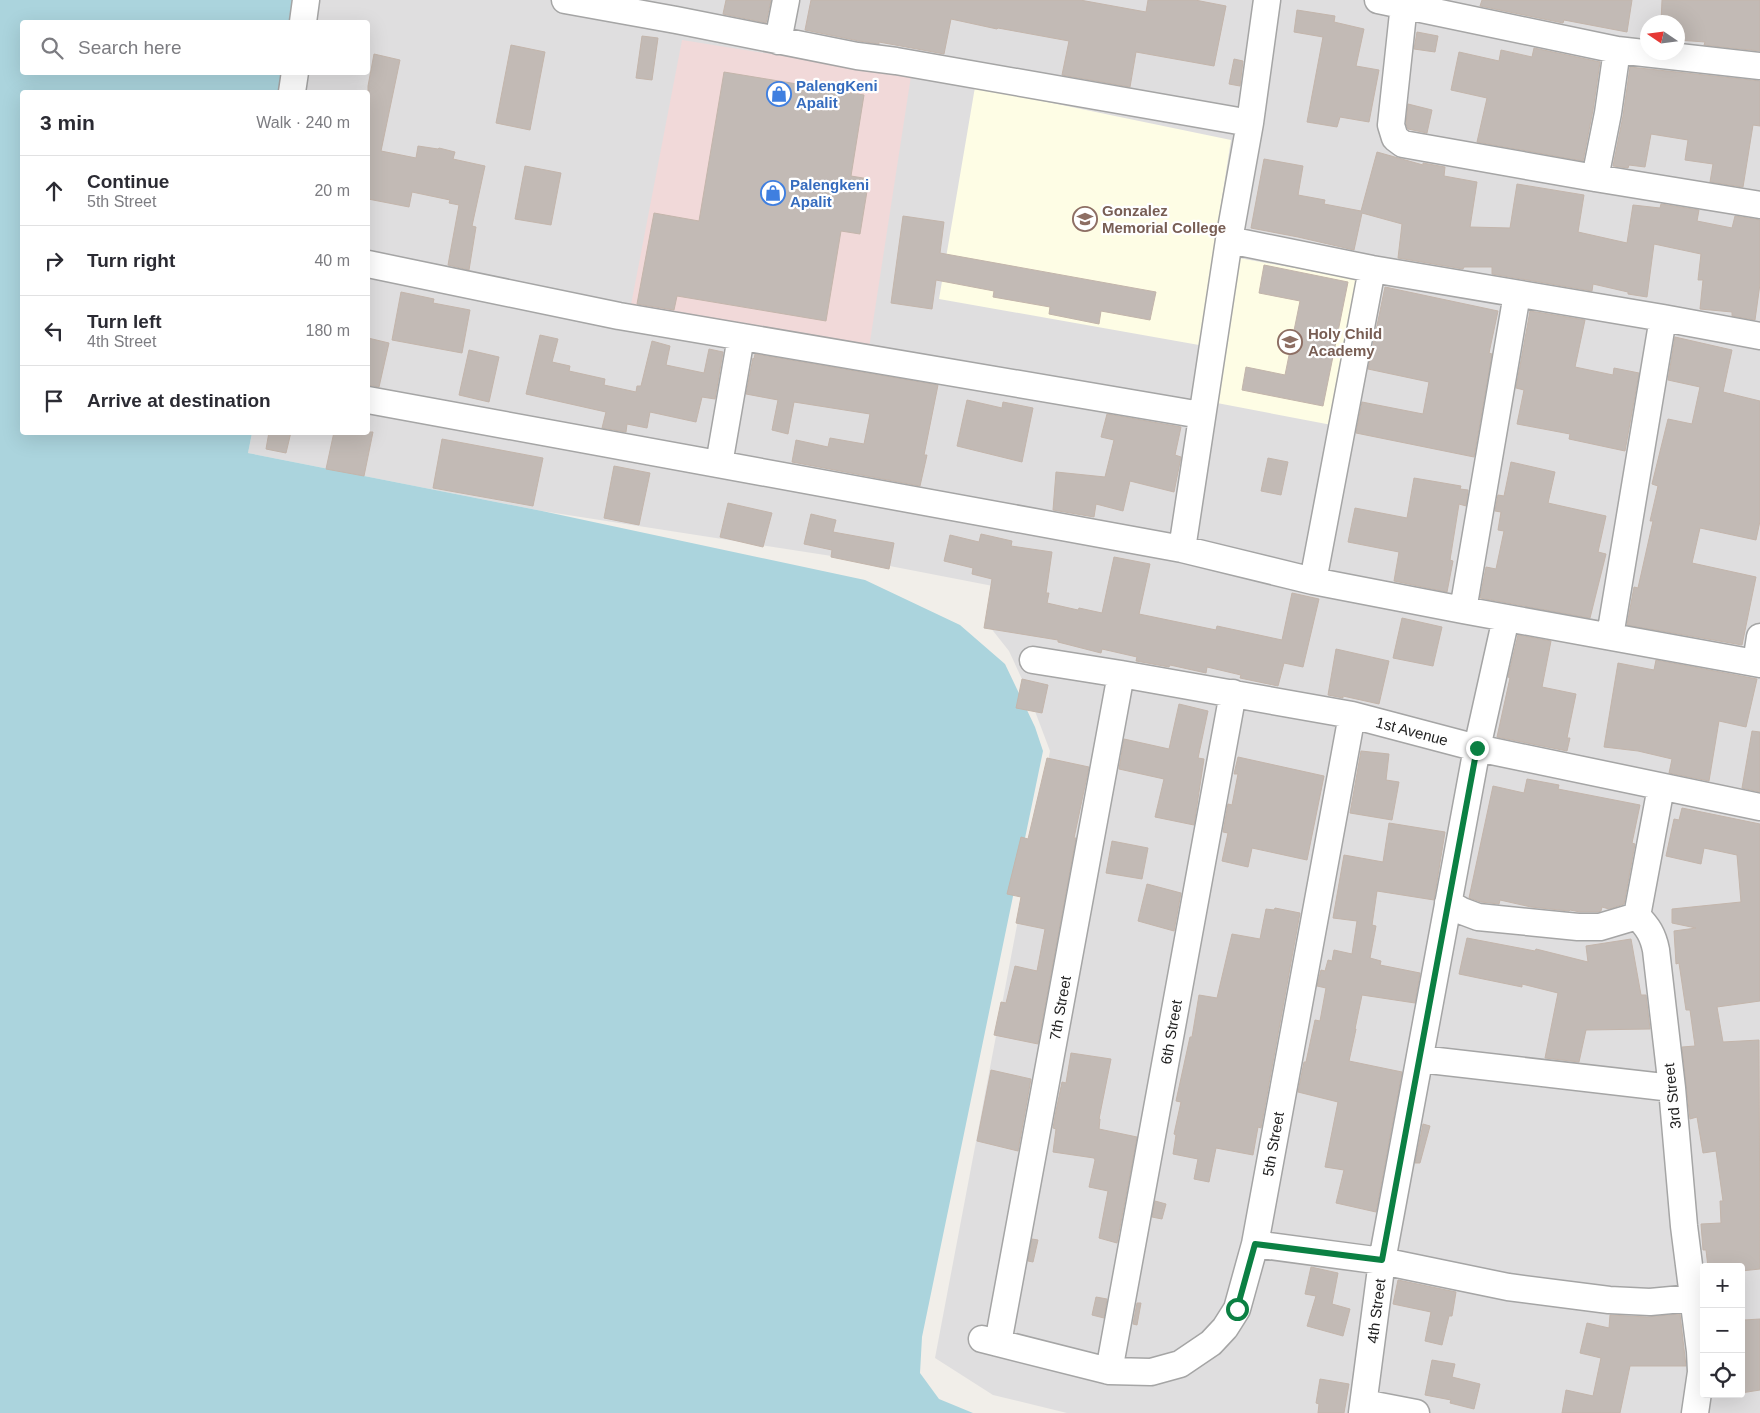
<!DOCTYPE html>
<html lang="en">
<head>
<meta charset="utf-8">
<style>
  :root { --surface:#fff; --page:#f2f2f3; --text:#2b2b33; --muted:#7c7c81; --line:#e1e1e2 }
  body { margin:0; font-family:Helvetica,sans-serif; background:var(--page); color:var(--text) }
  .controls { position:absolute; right:15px; bottom:15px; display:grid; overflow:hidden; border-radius:5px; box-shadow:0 5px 20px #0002 }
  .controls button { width:45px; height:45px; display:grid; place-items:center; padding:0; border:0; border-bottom:1px solid var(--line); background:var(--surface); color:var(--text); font:25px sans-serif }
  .compass { position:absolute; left:1640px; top:15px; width:45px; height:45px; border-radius:50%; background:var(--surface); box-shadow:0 5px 20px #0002; rotate:283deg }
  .stop { position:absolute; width:15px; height:15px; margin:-11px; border:4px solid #0b8043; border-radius:50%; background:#fff }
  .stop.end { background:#0b8043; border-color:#fff; box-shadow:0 1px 5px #0008 }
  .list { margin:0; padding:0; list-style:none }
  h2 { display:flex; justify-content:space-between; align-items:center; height:65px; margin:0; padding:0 20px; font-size:21px }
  h2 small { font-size:16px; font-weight:400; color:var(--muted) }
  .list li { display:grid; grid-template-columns:32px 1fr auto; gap:15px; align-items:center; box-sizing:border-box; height:70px; padding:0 20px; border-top:1px solid var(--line) }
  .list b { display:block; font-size:19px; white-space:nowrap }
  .list p { margin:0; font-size:16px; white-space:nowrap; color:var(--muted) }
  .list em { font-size:16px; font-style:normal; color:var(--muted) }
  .icon { flex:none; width:28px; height:28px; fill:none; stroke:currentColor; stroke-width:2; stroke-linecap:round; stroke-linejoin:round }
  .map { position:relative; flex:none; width:1760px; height:1413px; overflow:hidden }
  .search { position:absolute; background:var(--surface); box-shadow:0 5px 20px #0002; left:20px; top:20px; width:350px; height:55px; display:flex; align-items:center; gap:12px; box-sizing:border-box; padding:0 18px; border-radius:5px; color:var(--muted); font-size:19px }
  .panel { position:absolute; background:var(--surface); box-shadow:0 5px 20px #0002; left:20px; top:90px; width:350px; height:345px; border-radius:5px }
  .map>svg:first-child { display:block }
</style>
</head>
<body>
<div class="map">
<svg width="1760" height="1413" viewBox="0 0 1760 1413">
  <rect width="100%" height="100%" fill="#f1eee9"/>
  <!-- residential -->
  <path fill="#dfdedf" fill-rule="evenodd" d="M295,0H1760V1413H1067L993,1395L935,1358L1050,751L1027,690L1009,651L986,622L993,586L864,561L542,511L248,453L252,433L368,432V92H278L282,73L368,72V22H291ZM1648,22H1678V52H1648ZM1704,1267H1741V1394H1704Z"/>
  <!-- commercial -->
  <path fill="#f1d9d9" d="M682,40L911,76L869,348L630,310Z"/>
  <!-- education -->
  <path fill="#fefde5" d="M975,87L1231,140L1199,345L939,299Z
    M1239,258L1366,281L1337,426L1217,403Z"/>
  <!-- water -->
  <path fill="#abd4dd" d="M0,0H296L291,22H22V72L282,73L279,92H22V432L252,433L248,453L542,511L865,580L960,625L1005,664L1035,727L1043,751L922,1337L920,1373L939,1399L973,1413H0Z"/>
  <!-- building -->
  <path fill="#c2bab5" stroke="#c3b5ab" d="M726,0H771L766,23L723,14Z
    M811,0H1080L1146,12L1148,0H1195L1226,6L1214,66L1136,52L1130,87L1062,75L1069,41L998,28L997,29L951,19L944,54L879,42V44L859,41L805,30Z
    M1482,0H1632L1627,32L1564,20L1563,23L1480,6Z
    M1662,0H1760V51L1704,45L1705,42L1678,40V22H1661Z
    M1297,10L1335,16L1334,22L1364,29L1356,66L1379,70L1369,122L1340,117L1337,127L1307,122L1323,37L1294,32Z
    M1417,32L1438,36L1435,52L1414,49Z
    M642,36L658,38L652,80L636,78Z
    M511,45L545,52L530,130L496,123Z
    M1534,48L1600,62L1593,110L1583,161L1477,142L1487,98L1451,90L1459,52L1499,61L1501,50L1532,57Z
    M374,54L400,60L381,151L416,158L418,146L438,149L439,148L455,152L453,159L485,166L472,226L476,227L469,270L448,265L459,205L449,203L450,200L412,192L409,207L368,199V86Z
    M1234,59L1243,61L1240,86L1229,84Z
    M1630,67L1760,81V126L1753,125L1743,187L1710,182L1713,164L1685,160L1688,140L1651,134L1645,167L1629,165L1628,168L1613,166L1623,116Z
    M724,72L864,95L851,176L869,179L860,234L841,231L826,321L677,296L674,310L637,304L654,213L699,221Z
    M1408,104L1432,110L1427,133L1408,129L1406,124Z
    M1377,152L1423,165V163L1445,167L1444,176L1477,182L1470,227L1510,228L1517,184L1584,195L1578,232L1627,243L1633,205L1660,208L1661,204L1699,210L1697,221L1732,228L1735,216L1760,220V284L1755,320L1732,316V312L1700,309L1703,280H1698L1701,254L1654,244L1647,297L1628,294V292L1593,284L1592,291L1492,274V267H1464L1463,269L1398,258L1402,224L1362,213L1354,250L1298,237L1251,228L1264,159L1303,166L1298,195L1325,200L1324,204L1361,211Z
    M525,166L561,173L551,225L515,219Z
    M903,216L944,222L940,253L1156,292L1150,320L1101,311L1099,324L1049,314L1050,307L993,297L994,291L936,280L932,309L891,303Z
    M1264,265L1348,282L1323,406L1242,390L1246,367L1285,375L1300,301L1259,293Z
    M1385,287L1498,311L1489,353L1492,354L1474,457L1356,433L1362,402L1423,414L1429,382L1368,369Z
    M401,292L434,299L433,303L470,310L462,353L392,340Z
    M1530,311L1585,320L1575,367L1613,375L1614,368L1639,373L1625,451L1569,439L1570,434L1517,424L1524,390L1516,388Z
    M540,335L558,339L552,362L570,366L569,371L605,379L604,385L636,392L637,386H641L652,341L670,346L666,365L704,373L709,349L723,352L715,399L702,397L696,422L650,412L647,428L627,424L626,432L602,428L606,412L526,394Z
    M1675,337L1732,350L1723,392L1760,401V521L1756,540L1700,528L1692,563L1756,577L1742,645L1627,625L1634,587L1638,588L1653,521H1650L1658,486L1652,484L1668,419L1692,424L1700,387L1668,380Z
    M368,338L389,343L379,387L368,385Z
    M469,350L499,357L489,402L459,395Z
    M755,354L938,385L924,455H927L920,486L792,462L796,440L828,447L830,438L864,444L870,414L794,402L788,434L772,430L778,400L746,394L753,358L754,359Z
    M967,400L1002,408L1003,402L1033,408L1022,462L957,446Z
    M1107,414L1181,427L1175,455L1181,457L1174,492L1130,481L1123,511L1096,504L1094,517L1053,510L1056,472L1105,477L1114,440L1101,437Z
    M269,432H291L286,453L266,449Z
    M334,432H373L364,476L326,469Z
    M442,439L543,458L533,506L433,488Z
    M1268,458L1288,462L1281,495L1261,491Z
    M1511,462L1555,472L1548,503L1606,516L1598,552L1606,554L1590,618L1480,598L1486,567L1496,569L1504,531L1498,530L1501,512L1495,511L1498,495L1504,496Z
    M614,466L650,473L639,525L604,518Z
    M1414,478L1461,486L1460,489L1468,490L1466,506L1459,504L1450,560L1453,561L1447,592L1394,581L1399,552L1348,542L1355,508L1407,518Z
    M728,503L772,513L763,547L720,537Z
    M811,514L836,520L833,532L894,543L889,569L831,557L832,550L804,544Z
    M981,534L1012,541L1011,546L1052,552L1046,593H1049L1047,603L1078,610L1079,608L1102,613L1114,557L1150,564L1139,614L1216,630L1217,626L1282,640L1292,593L1319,599L1303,667L1284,663L1278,686L1240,678L1241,675L1207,667L1206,673L1170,665L1169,667L1136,661L1137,657L1102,649L1101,653L1058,642V640L984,628L992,579L972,574L973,568L944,561L950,535L979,542Z
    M1402,618L1442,627L1433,666L1393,658Z
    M1518,635L1551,641L1542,687L1576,694L1567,738H1570L1567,751L1497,737L1510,678L1508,677Z
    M1336,649L1389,661L1379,704L1343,696V698L1328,695Z
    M1656,660L1757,679L1746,727L1719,721L1709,781L1669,773L1672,759L1638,751L1604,747L1618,663L1654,670Z
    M1022,679L1048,685L1042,713L1016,708Z
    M1179,704L1208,711L1198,758L1204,759L1194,825L1155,817L1164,779L1119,769L1124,739L1169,749Z
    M1752,731L1760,732V792L1742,788Z
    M1361,751L1389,754L1386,780L1399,782L1392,820L1350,813Z
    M1238,757L1324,776L1307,860L1252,848L1248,867L1222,861L1228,833L1223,832L1228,804L1232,805L1238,774H1234Z
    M1047,758L1089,767L1074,838H1076L1038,1044L994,1035L1001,1002L1006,1003L1015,966L1037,971L1045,929L1016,923L1021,897L1007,894L1021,837L1028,839Z
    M1527,779L1559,785L1558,789L1640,805L1632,843L1635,844L1624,904L1609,909L1602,907L1601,911L1598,912H1580L1570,910L1569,911L1531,907L1500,900L1499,904L1481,902L1469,898L1493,786L1524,793Z
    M1682,808L1760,824V1001L1717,1007L1723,1042L1759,1040L1760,1269L1741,1271V1267H1708L1706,1250H1703L1701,1224L1721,1223L1720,1201H1723L1716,1151L1703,1153L1697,1117L1690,1119L1682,1047L1695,1046L1690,1010H1686L1679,963L1676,964L1674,931L1696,928L1672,923V909L1741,902L1737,855L1704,848L1701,864L1666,856L1674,819L1679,820Z
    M1389,823L1445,832L1434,900L1377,891L1372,925L1376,926L1370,958L1381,961L1380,965L1420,973L1415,1003L1362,995L1355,1029H1356L1349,1061L1402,1072L1376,1212L1336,1203L1344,1170L1325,1167L1338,1102L1298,1092L1304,1062H1306L1315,1020L1320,1021L1326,988L1317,986L1321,970L1325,971L1328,960L1332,961L1334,950L1352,954L1357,921L1333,918L1344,855L1383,862Z
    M1112,841L1148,848L1142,879L1106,873Z
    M1147,884L1181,893L1174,931L1138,921Z
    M1275,908L1300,913L1261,1128L1258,1127L1253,1155L1216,1148L1209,1182L1194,1179L1198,1159L1173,1154L1176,1135L1174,1134L1181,1102L1176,1101L1190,1037H1192L1199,995L1217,998L1232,934L1260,939L1266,909L1274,910Z
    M1467,938L1535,951L1536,949L1588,962L1586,946L1631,939L1641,995H1646L1650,1029L1586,1030L1579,1062L1545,1058L1558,993L1522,984V987L1459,974Z
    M1071,1053L1111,1059L1099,1119H1100L1099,1129L1137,1137L1117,1243L1099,1238L1108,1191L1089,1187L1095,1160L1094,1158L1053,1152L1056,1129L1053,1128L1056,1111L1062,1082L1066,1083Z
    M991,1070L1031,1079L1018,1151L977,1141Z
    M1423,1124L1430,1126L1420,1163H1415Z
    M1155,1201L1166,1204L1162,1219L1152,1217Z
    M1032,1239L1038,1240L1033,1262L1028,1261Z
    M1311,1267L1338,1273L1332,1304L1350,1309L1343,1336L1307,1326L1316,1296L1305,1294Z
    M1398,1280L1456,1292L1452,1316H1449L1442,1345L1425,1341L1431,1312L1393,1304Z
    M1096,1297L1107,1299L1104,1318L1092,1315Z
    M1137,1303H1141L1137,1325L1133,1324Z
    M1680,1314L1686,1366H1630L1620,1413H1562L1566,1390L1593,1396L1601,1358L1580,1353L1587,1323L1609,1328L1610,1315L1647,1317Z
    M1760,1319V1390L1741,1393V1324H1744V1320Z
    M1432,1360L1455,1364L1452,1377L1480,1384L1474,1409L1450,1403L1451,1400L1425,1395Z
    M1320,1379L1349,1384L1344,1413H1318L1319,1404L1316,1403Z"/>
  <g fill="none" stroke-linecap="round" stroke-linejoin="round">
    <defs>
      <path id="minor" d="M565,0L676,20L857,56L896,61L1250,123
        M1378,0L1617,50L1760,66
        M1404,4L1391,125L1395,138L1403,144L1595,178L1760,205
        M303,22L306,0
        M778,41L786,0
        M292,92L295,72
        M1595,178L1608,113L1617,50
        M1229,240L1372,269L1663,318L1760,336
        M368,264L619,316L1201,415
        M368,400L1182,549L1313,581L1463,610L1760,664
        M719,464L741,337
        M1182,549L1229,240L1250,123L1267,0
        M1313,581L1372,269
        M1463,610L1517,294
        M1610,636L1663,318
        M1033,660L1121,674L1352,715L1477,748L1760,807
        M1756,663L1760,637
        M1661,787L1637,916C1648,927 1653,935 1656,950L1672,1088L1684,1226L1700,1351L1701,1372L1695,1413
        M1448,903L1462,911L1478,917L1578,927H1600L1637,916
        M1420,1059L1672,1088
        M1255,1244L1382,1261L1508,1287L1609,1300L1650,1302L1693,1298
        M982,1339L1109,1371L1151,1372L1180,1364L1211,1343L1225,1328L1237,1309L1255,1244L1352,715
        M998,1343L1121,674
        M1109,1371L1233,693
        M1364,1403L1416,1413
        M1362,1413L1382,1261L1477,748L1506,618"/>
    </defs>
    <!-- minor casing -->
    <use href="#minor" stroke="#a5a5a5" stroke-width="29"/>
    <!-- minor -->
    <use href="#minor" stroke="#fff" stroke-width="26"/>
  </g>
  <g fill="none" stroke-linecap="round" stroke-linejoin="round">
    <!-- route -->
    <path stroke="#0b8043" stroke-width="6" d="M1237,1309L1255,1244L1382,1260L1477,748"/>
  </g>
  <!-- icons -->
  <defs>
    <symbol id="shop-ring" viewBox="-11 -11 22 22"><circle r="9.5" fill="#fff" stroke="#3f7fe0" stroke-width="1.5"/><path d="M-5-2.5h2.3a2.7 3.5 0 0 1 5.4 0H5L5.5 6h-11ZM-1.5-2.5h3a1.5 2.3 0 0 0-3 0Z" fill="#3f7fe0"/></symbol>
    <symbol id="university-ring" viewBox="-11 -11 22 22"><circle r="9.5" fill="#fff" stroke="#8d6e63" stroke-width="1.5"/><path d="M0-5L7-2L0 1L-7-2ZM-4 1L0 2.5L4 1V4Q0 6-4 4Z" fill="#8d6e63"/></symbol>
    <symbol id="school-ring" viewBox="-11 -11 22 22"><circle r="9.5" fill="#fff" stroke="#8d6e63" stroke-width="1.5"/><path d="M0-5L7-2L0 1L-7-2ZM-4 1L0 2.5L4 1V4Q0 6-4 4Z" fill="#8d6e63"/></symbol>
  </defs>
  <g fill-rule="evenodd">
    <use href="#shop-ring" x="765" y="80" width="28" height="28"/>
    <use href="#shop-ring" x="759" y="179" width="28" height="28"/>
    <use href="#university-ring" x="1071" y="205" width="28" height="28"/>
    <use href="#school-ring" x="1276" y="328" width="28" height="28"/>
  </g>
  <g text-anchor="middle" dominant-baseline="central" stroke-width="4.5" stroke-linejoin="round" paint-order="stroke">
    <!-- shop labels -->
    <g font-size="15" font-weight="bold" fill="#366cbe" stroke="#fff" text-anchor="start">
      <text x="796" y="85">PalengKeni<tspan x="796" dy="17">Apalit</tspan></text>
      <text x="790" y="184">Palengkeni<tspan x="790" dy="17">Apalit</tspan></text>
    </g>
    <!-- education labels -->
    <g font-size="15" font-weight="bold" fill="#785e54" stroke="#fff" text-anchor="start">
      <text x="1102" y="210">Gonzalez<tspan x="1102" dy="17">Memorial College</tspan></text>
      <text x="1308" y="333">Holy Child<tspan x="1308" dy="17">Academy</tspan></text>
    </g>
    <!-- street labels -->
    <g font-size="15" fill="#212121" stroke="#fff">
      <text transform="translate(1412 731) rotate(15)">1st Avenue</text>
      <text transform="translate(1060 1008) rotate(-80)">7th Street</text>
      <text transform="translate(1171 1032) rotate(-80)">6th Street</text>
      <text transform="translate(1672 1096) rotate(-96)">3rd Street</text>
      <text transform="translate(1273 1144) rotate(-80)">5th Street</text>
      <text transform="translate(1376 1311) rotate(-83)">4th Street</text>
    </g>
  </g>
</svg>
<div class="controls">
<button>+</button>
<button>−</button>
<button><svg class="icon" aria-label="locate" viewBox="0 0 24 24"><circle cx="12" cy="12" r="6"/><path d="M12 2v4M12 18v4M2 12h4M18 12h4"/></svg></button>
</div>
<svg class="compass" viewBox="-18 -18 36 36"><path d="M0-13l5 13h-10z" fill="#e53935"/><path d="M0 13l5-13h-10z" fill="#7c7c81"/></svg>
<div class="stop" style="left:1237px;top:1309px"></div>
<div class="stop end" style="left:1477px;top:748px"></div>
<div class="search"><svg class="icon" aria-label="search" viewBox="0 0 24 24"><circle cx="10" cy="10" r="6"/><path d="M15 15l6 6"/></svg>Search here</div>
<section class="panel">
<h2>3 min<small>Walk · 240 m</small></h2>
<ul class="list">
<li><svg class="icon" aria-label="ahead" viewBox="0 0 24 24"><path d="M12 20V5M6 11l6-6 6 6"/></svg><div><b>Continue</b><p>5th Street</p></div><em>20 m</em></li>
<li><svg class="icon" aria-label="right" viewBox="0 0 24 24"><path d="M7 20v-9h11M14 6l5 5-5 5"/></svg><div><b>Turn right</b></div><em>40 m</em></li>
<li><svg class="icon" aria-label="left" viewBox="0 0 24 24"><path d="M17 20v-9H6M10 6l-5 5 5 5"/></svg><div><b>Turn left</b><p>4th Street</p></div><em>180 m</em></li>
<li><svg class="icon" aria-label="arrive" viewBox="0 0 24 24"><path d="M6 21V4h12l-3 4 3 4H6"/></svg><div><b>Arrive at destination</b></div></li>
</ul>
</section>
</div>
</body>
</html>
